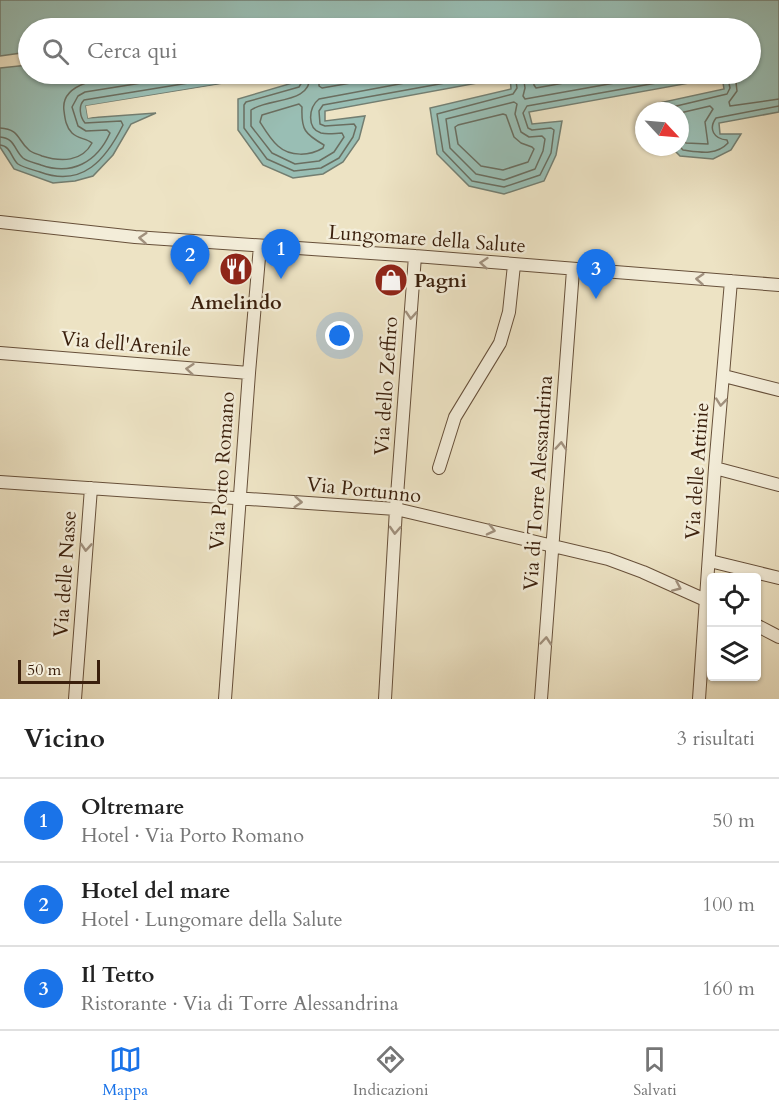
<!DOCTYPE html>
<html lang="it">
<head>
<meta charset="utf-8">
<style>
  :root { --surface:#fff; --page:#f2f2f2; --text:#222; --muted:#767676; --line:#e0e0e0; --accent:#1a73e8 }
  body { margin:0; font-family:Cardo,serif; background:var(--page); color:var(--text) }
  .controls { position:absolute; right:18px; bottom:18px; display:grid; overflow:hidden; border-radius:6px; box-shadow:0 2px 4px #0004 }
  .controls button { width:54px; height:54px; display:grid; place-items:center; padding:0; border:0; border-bottom:2px solid var(--line); background:var(--surface); color:var(--text); font:30px sans-serif }
  .compass { position:absolute; left:635px; top:102px; width:54px; height:54px; border-radius:50%; background:var(--surface); box-shadow:0 2px 4px #0004; rotate:116deg }
  .scale { position:absolute; left:18px; bottom:15px; width:82px; box-sizing:border-box; padding-left:6px; border:3px solid #3a1f0c; border-top:0; font-size:16px; line-height:21px; white-space:nowrap; color:#3a1f0c; -webkit-text-stroke:4px #f3edd9; paint-order:stroke }
  .you { position:absolute; left:340px; top:336px; width:21px; height:21px; margin:-15px; border:4px solid #fff; border-radius:50%; background:#1a73e8; box-shadow:0 0 0 9px #1a73e833 }
  .badge { display:grid; place-items:center; width:39px; height:39px; border-radius:50%; background:var(--accent); color:#fff; font-size:20px; font-weight:700 }
  .pin { position:absolute; translate:-50% -50px; filter:drop-shadow(0 2px 3px #0008) }
  .pin::after { content:''; position:absolute; top:32px; width:21px; height:18px; background:inherit; clip-path:polygon(0 0,100% 0,50% 100%) }
  .list { margin:0; padding:0; list-style:none }
  h2 { display:flex; justify-content:space-between; align-items:center; height:78px; margin:0; padding:0 24px; font-size:26px }
  h2 small { font-size:20px; font-weight:400; color:var(--muted) }
  .list li { display:grid; grid-template-columns:39px 1fr auto; gap:18px; align-items:center; box-sizing:border-box; height:84px; padding:0 24px; border-top:2px solid var(--line) }
  .list b { display:block; font-size:22px; white-space:nowrap }
  .list p { margin:0; font-size:20px; white-space:nowrap; color:var(--muted) }
  .list em { font-size:20px; font-style:normal; color:var(--muted) }
  .icon { flex:none; width:33px; height:33px; fill:none; stroke:currentColor; stroke-width:2; stroke-linecap:round; stroke-linejoin:round }
  .map { position:relative; flex:none; width:779px; height:699px; overflow:hidden }
  .search { position:absolute; background:var(--surface); box-shadow:0 2px 4px #0004; left:18px; right:18px; top:18px; height:66px; display:flex; align-items:center; gap:15px; box-sizing:border-box; padding:0 21px; border-radius:33px; color:var(--muted); font-size:22px }
  .sheet { height:330px; background:var(--surface) }
  nav { display:flex; justify-content:space-around; align-items:center; box-sizing:border-box; height:84px; border-top:2px solid var(--line); background:var(--surface); font-size:16px; color:var(--muted) }
  nav a { display:grid; justify-items:center; gap:3px }
  nav .on { color:var(--accent) }
  .map>svg:first-child { display:block }
</style>
</head>
<body>
<div class="map">
<svg width="779" height="699" viewBox="0 0 779 699">
  <rect width="100%" height="100%" fill="#ede3c4"/>
  <filter id="stains"><feTurbulence type="fractalNoise" baseFrequency=".00333" numOctaves="4"/><feColorMatrix values="0 0 0 0 .2 0 0 0 0 .09 0 0 0 0 .02 0 0 0 .5 -.17"/></filter>
  <radialGradient id="worn" r=".72"><stop offset=".6" stop-color="#630" stop-opacity="0"/><stop offset="1" stop-color="#630" stop-opacity=".3"/></radialGradient>
  <!-- water -->
  <path fill="#99beb4" stroke="#737e71" stroke-width="1.5" d="M0,0H779V112L719,123L720,134H741L731,150L713,159L680,156L671,147H680V111H660L659,103L724,89L722,77L529,112L532,124L562,121L556,155L544,181L504,194L469,186L437,154L430,108L511,89L510,77L325,111V121L365,116L359,139L343,162L323,174L293,178L263,165L238,130V99L296,82V74H750V28H28V52L0,56Z
    M28,65V74H281L86,106L88,118L156,113L131,124L113,155L93,176L75,181L53,183L14,169L0,147V68Z"/>
  <!-- pier -->
  <path fill="#ede3c4" d="M284,74L282,76L89,108L90,115L118,112L88,118L86,106Z"/>
  <g fill="none" stroke-linecap="round" stroke-linejoin="round">
    <!-- shore -->
    <path stroke="#6a6e60" stroke-width="1.5" d="M302,74V82L299,87L246,102L244,105V128L267,159L294,171L321,168L339,158L353,137L356,127L354,124L325,126L320,124L319,111L323,105L495,74
      M310,74C312,105 270,97 251,110V126L272,153L295,164L319,161L334,152L344,137L342,133C336,133 328,135 321,133C306,128 309,107 319,99L453,74
      M319,74V86L322,88L403,74
      M515,74L517,88L513,94L437,114L443,151L472,181L504,187L540,175L551,153L554,130L551,128L532,130L528,128L523,113L527,106L707,74
      M523,74L525,88L523,96L525,99L665,74
      M533,74L534,85L536,88L614,74
      M735,74L737,91L729,102L730,106L779,99
      M514,102L517,104L515,114L521,132L529,137L542,136L545,139L543,151L535,169L504,180L476,174L450,148L446,119Z
      M299,104L302,107C301,130 305,134 324,145L323,148C310,156 290,157 278,146C271,140 265,130 260,122L262,115Z
      M665,111L668,108L727,94L730,88L727,74
      M680,113L710,106L713,109L705,122L708,144L686,143L680,137
      M503,114L506,115L514,137L521,143L532,147L534,149L528,162L503,170L481,166L458,144L455,127L458,125Z
      M0,128C20,129 17,140 29,150C32,153 38,154 42,156C61,162 82,162 92,143C86,138 78,139 72,133C66,127 65,119 64,111C59,77 119,77 143,74
      M0,137C15,138 14,150 23,158C28,162 36,163 41,165C72,176 97,162 110,133L107,130L86,131L78,126L72,107L78,96L85,92L198,74
      M0,145C11,146 11,158 18,164C24,168 34,170 40,172C83,188 106,159 123,125L121,121L85,123C80,117 78,106 84,100L244,74
      M680,147L683,150C699,152 716,156 728,143L727,140C714,139 708,129 716,118L779,106"/>
    <defs>
      <path id="minor" d="M0,222L135,237L415,256L779,285
        M0,353L249,373
        M724,376L779,390
        M439,468L455,417L500,343L509,312L514,265
        M715,468L779,485
        M0,482L396,509L608,559L643,572L712,603
        M710,561L779,578
        M756,625L779,637
        M75,699L91,488
        M225,699L249,373L260,246
        M385,699L396,509L415,256
        M541,699L573,270
        M699,699L715,468L731,281"/>
    </defs>
    <!-- minor casing -->
    <use href="#minor" stroke="#67503a" stroke-width="14"/>
    <!-- minor -->
    <use href="#minor" stroke="#f3edd9" stroke-width="12"/>
  </g>
  <!-- one-way arrows -->
  <defs><path id="oneway-chevron" d="M-2-3.5L2.5 0L-2 3.5" fill="none" stroke-width="1.6" stroke-linecap="round" stroke-linejoin="round" transform="scale(1.5)"/></defs>
  <g stroke="#a0907d">
    <use href="#oneway-chevron" transform="translate(143 238) rotate(-176)"/>
    <use href="#oneway-chevron" transform="translate(484 263) rotate(-175)"/>
    <use href="#oneway-chevron" transform="translate(700 279) rotate(-176)"/>
    <use href="#oneway-chevron" transform="translate(411 315) rotate(94)"/>
    <use href="#oneway-chevron" transform="translate(190 369) rotate(-175)"/>
    <use href="#oneway-chevron" transform="translate(721 402) rotate(96)"/>
    <use href="#oneway-chevron" transform="translate(561 446) rotate(-86)"/>
    <use href="#oneway-chevron" transform="translate(298 502) rotate(4)"/>
    <use href="#oneway-chevron" transform="translate(395 530) rotate(93)"/>
    <use href="#oneway-chevron" transform="translate(491 530) rotate(13)"/>
    <use href="#oneway-chevron" transform="translate(86 547) rotate(94)"/>
    <use href="#oneway-chevron" transform="translate(677 587) rotate(24)"/>
    <use href="#oneway-chevron" transform="translate(546 641) rotate(-85)"/>
  </g>
  <!-- icons -->
  <defs>
    <symbol id="restaurant-disc" viewBox="-11 -11 22 22"><circle r="9.5" fill="#8f2418" stroke="#f3edd9"/><path d="M-5-6h1v4h1v-4h1v4h1v-4h1v5L-1.5 .5V6h-2V.5L-5-1ZM5-6V6H3V1.5H1.5Q1.5-4 5-6Z" fill="#fff"/></symbol>
    <symbol id="shop-disc" viewBox="-11 -11 22 22"><circle r="9.5" fill="#8f2418" stroke="#f3edd9"/><path d="M-5-2.5h2.3a2.7 3.5 0 0 1 5.4 0H5L5.5 6h-11ZM-1.5-2.5h3a1.5 2.3 0 0 0-3 0Z" fill="#fff"/></symbol>
  </defs>
  <g fill-rule="evenodd">
    <use href="#restaurant-disc" x="217" y="250" width="38" height="38"/>
    <use href="#shop-disc" x="372" y="261" width="38" height="38"/>
  </g>
  <g text-anchor="middle" dominant-baseline="central" stroke-width="5" stroke-linejoin="round" paint-order="stroke">
    <!-- street labels -->
    <g font-size="20" fill="#3a1f0c" stroke="#f3edd9">
      <text transform="translate(427 239) rotate(4)">Lungomare della Salute</text>
      <text transform="translate(126 344) rotate(5)">Via dell'Arenile</text>
      <text transform="translate(386 386) rotate(-86)">Via dello Zeffiro</text>
      <text transform="translate(222 471) rotate(-86)">Via Porto Romano</text>
      <text transform="translate(697 471) rotate(-86)">Via delle Attinie</text>
      <text transform="translate(538 483) rotate(-86)">Via di Torre Alessandrina</text>
      <text transform="translate(364 490) rotate(6)">Via Portunno</text>
      <text transform="translate(65 574) rotate(-86)">Via delle Nasse</text>
    </g>
    <!-- poi labels -->
    <g font-size="20" font-weight="bold" fill="#3a1f0c" stroke="#f3edd9" text-anchor="start">
      <text x="414" y="280">Pagni</text>
      <text x="236" y="302" text-anchor="middle">Amelindo</text>
    </g>
  </g>
  <rect width="100%" height="100%" filter="url(#stains)"/>
  <rect width="100%" height="100%" fill="url(#worn)"/>
</svg>
<div class="controls">
<button><svg class="icon" aria-label="locate" viewBox="0 0 24 24"><circle cx="12" cy="12" r="6"/><path d="M12 2v4M12 18v4M2 12h4M18 12h4"/></svg></button>
<button><svg class="icon" aria-label="layers" viewBox="0 0 24 24"><path d="M12 4l9 5-9 5-9-5zM3 14l9 5 9-5"/></svg></button>
</div>
<svg class="compass" viewBox="-18 -18 36 36"><path d="M0-13l5 13h-10z" fill="#e53935"/><path d="M0 13l5-13h-10z" fill="#767676"/></svg>
<div class="scale">50 m</div>
<div class="you"></div>
<div class="pin badge" style="left:281px;top:279px">1</div>
<div class="pin badge" style="left:190px;top:285px">2</div>
<div class="pin badge" style="left:596px;top:299px">3</div>
<div class="search"><svg class="icon" aria-label="search" viewBox="0 0 24 24"><circle cx="10" cy="10" r="6"/><path d="M15 15l6 6"/></svg>Cerca qui</div>
</div>
<section class="sheet">
<h2>Vicino<small>3 risultati</small></h2>
<ul class="list">
<li><span class="badge">1</span><div><b>Oltremare</b><p>Hotel · Via Porto Romano</p></div><em>50 m</em></li>
<li><span class="badge">2</span><div><b>Hotel del mare</b><p>Hotel · Lungomare della Salute</p></div><em>100 m</em></li>
<li><span class="badge">3</span><div><b>Il Tetto</b><p>Ristorante · Via di Torre Alessandrina</p></div><em>160 m</em></li>
</ul>
</section>
<nav>
<a class="on"><svg class="icon" aria-label="map" viewBox="0 0 24 24"><path d="M3 6l6-2 6 2 6-2v14l-6 2-6-2-6 2zM9 4v14M15 6v14"/></svg>Mappa</a>
<a><svg class="icon" aria-label="directions" viewBox="0 0 24 24"><path d="M12 3l9 9-9 9-9-9zM9 14v-3h6M13 9l2 2-2 2"/></svg>Indicazioni</a>
<a><svg class="icon" aria-label="saved" viewBox="0 0 24 24"><path d="M7 4h10v16l-5-4-5 4z"/></svg>Salvati</a>
</nav>
</body>
</html>
